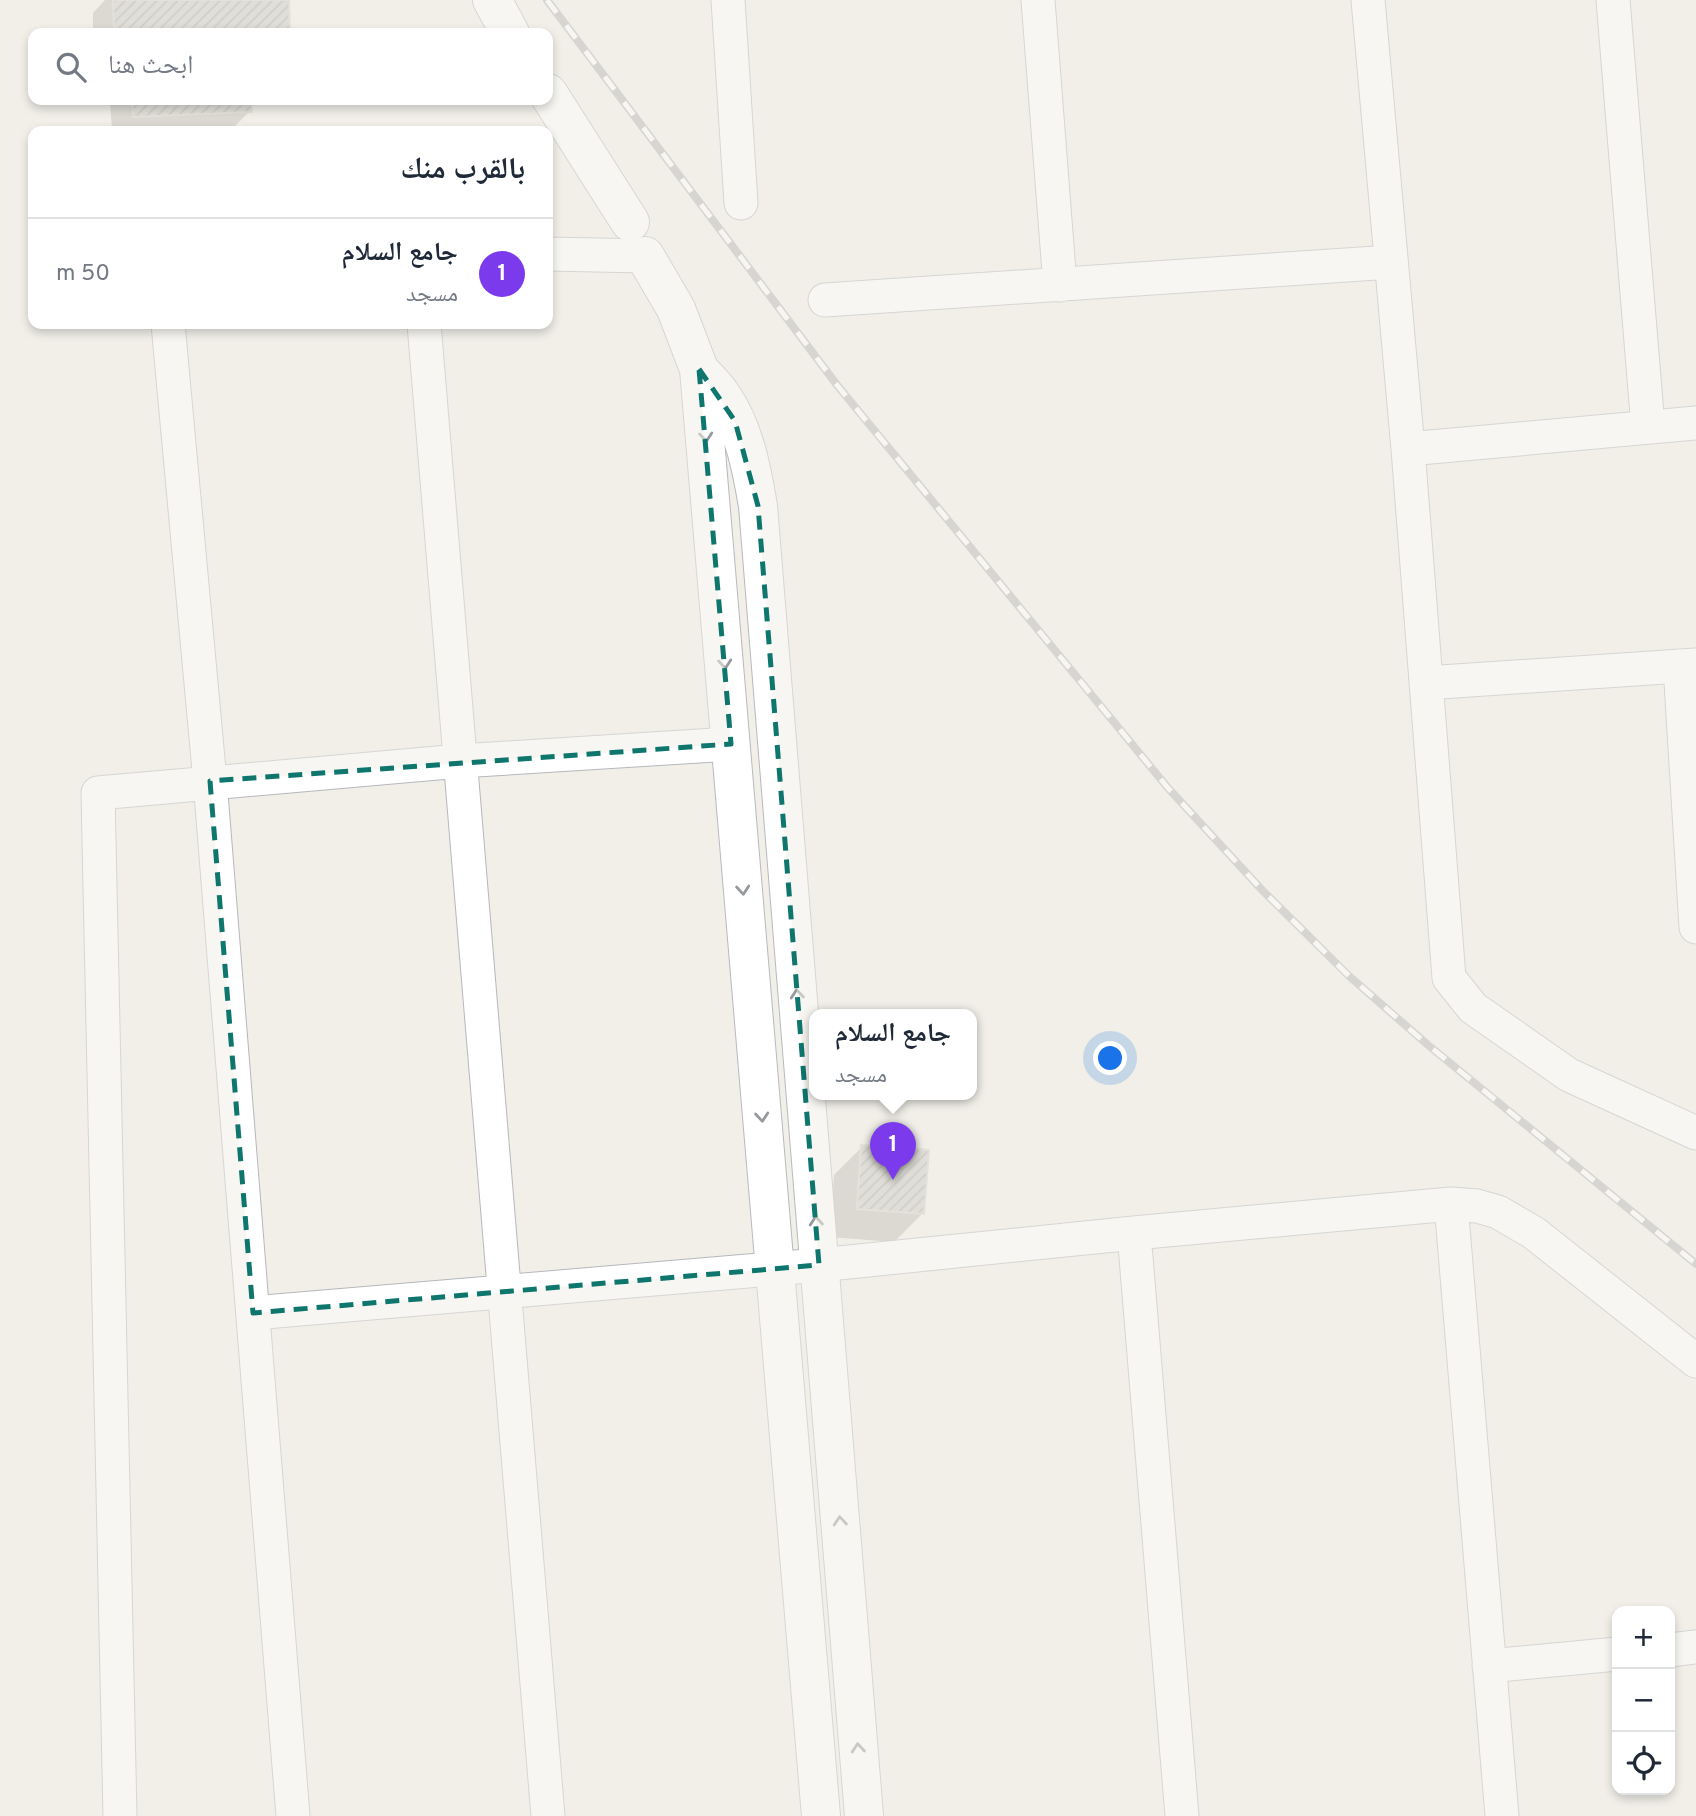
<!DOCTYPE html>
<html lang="ar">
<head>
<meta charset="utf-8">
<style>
  :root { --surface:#fff; --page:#f2f2f3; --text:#1f2937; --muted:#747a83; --line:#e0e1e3; --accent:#7c3aed }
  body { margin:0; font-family:Overpass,"Noto Naskh Arabic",sans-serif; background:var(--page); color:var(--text); direction:rtl }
  .controls { position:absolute; right:21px; bottom:21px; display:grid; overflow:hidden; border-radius:14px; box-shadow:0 4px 10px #0003 }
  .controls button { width:63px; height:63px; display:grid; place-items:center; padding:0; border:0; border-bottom:2px solid var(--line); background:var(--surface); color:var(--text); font:35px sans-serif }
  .you { position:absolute; left:1111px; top:1059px; width:24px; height:24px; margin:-18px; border:5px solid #fff; border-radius:50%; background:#1a73e8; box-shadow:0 0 0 10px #1a73e833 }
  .badge { display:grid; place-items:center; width:46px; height:46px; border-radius:50%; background:var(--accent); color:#fff; font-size:23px; font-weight:700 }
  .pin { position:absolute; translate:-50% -58px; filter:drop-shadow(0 2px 4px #0008) }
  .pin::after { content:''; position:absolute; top:37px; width:24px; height:21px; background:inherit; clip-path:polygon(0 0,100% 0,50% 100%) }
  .popup { position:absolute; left:809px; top:1009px; width:168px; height:91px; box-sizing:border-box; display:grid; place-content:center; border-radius:14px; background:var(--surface); filter:drop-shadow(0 2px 5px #0005); font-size:23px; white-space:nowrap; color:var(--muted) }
  .popup b { font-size:26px; color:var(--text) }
  .popup::after { content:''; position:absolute; left:50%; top:100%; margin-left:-14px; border:14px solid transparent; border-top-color:var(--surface) }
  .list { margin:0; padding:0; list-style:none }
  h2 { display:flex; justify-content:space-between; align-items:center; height:91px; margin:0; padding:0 28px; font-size:30px }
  h2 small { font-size:23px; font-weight:400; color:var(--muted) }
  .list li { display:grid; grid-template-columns:46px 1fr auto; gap:21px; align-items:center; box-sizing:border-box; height:112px; padding:0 28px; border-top:2px solid var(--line) }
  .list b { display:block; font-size:26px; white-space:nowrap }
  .list p { margin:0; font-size:23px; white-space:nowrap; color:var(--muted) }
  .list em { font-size:23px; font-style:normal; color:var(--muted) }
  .icon { flex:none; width:38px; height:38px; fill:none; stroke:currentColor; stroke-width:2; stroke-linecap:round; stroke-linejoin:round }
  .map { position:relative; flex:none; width:1696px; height:1816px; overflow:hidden; direction:ltr }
  .search { position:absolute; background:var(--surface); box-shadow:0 4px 10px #0003; left:28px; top:28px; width:525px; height:77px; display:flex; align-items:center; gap:18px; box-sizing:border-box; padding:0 24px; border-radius:14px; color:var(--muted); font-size:26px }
  .panel { position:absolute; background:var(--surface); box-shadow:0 4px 10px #0003; left:28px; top:126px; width:525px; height:203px; border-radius:14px; direction:rtl }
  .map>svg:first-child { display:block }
</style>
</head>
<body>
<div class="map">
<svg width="1696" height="1816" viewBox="0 0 1696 1816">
  <defs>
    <pattern id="building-hatch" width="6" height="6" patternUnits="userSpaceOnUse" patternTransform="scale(1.75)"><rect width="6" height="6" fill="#cccac5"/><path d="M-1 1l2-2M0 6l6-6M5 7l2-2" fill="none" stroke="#a9a8a4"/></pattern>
  </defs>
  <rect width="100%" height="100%" fill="#f1efe8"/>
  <!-- shadow -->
  <path fill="#0003" d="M105,0H287L288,33H93V13Z
    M110,100H249L250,111L230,131H112Z
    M862,1147L923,1213L894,1242L829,1237L834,1175Z"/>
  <!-- building -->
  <path fill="url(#building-hatch)" stroke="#d6d1c6" stroke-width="2" d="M113,0H289L290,33H114Z
    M132,100H251L252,112L133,117Z
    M861,1145L929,1150L924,1214L857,1209Z"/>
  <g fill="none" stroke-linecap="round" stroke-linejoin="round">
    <defs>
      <path id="street" d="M728,0L741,203
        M1038,0L1060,285
        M1368,0L1408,449L1449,978L1473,1008L1569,1075L1696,1133
        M1613,0L1648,427
        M548,254L645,256
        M825,300L1391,262
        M168,324L210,781L293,1816
        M424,324L548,1816
        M1408,449L1696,423
        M1680,666L1696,927
        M1426,683L1696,665
        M1451,1204L1502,1816
        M1134,1233L1182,1816
        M253,1313L819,1265L1134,1233L1451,1204L1477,1206L1498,1212L1534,1233L1696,1361
        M1670,1650L1696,1647
        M1489,1666L1617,1654
        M120,1816L98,793L460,761L731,744"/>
      <path id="secondary" d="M492,0L510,33
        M548,93L630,222
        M645,256L676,309L699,369L821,1816
        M700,371C708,379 716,387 722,396C744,427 752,470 758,506L864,1816"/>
    </defs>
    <!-- street casing -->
    <use href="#street" stroke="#b5b8bc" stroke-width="35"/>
    <!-- secondary casing -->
    <use href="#secondary" stroke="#b6babf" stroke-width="40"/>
    <!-- street -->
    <use href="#street" stroke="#fff" stroke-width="33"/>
    <!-- secondary -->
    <use href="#secondary" stroke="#fff" stroke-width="38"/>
    <defs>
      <path id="rail" d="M547,0L837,385L1168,788L1263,891L1349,976L1428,1045L1696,1264"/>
    </defs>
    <!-- rail casing -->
    <use href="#rail" stroke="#b6b7b8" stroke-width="8"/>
    <!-- rail -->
    <use href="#rail" stroke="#fff" stroke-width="5" stroke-dasharray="16" stroke-linecap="butt"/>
  </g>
  <!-- one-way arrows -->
  <defs><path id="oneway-chevron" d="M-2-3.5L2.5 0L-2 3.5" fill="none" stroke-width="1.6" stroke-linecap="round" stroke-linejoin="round" transform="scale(1.75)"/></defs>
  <g stroke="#979a9d">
    <use href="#oneway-chevron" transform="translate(706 437) rotate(85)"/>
    <use href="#oneway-chevron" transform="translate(725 664) rotate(85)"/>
    <use href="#oneway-chevron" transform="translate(743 890) rotate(85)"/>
    <use href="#oneway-chevron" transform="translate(797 994) rotate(-95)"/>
    <use href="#oneway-chevron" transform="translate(762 1117) rotate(85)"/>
    <use href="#oneway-chevron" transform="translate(816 1221) rotate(-95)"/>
    <use href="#oneway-chevron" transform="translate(840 1521) rotate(-95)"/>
    <use href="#oneway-chevron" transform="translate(858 1748) rotate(-95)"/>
  </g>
  <!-- marked area -->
  <path d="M0 0H1696V1816H0ZM699,369L735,421L758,506L819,1265L253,1313L210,781L731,744Z" fill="#f1efe8" fill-opacity=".55" fill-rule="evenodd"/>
  <path fill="none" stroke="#0f766e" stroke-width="5" stroke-dasharray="14 9" stroke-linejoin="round" d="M699,369L735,421L758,506L819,1265L253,1313L210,781L731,744Z"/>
</svg>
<div class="controls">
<button>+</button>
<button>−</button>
<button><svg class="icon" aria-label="locate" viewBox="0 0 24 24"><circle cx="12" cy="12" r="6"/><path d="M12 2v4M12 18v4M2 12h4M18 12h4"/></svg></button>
</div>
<div class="you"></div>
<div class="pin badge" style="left:893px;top:1180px">1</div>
<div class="popup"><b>جامع السلام</b>مسجد</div>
<div class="search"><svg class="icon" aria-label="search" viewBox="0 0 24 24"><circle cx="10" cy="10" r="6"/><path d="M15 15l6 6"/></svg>ابحث هنا</div>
<section class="panel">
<h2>بالقرب منك<small></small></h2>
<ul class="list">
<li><span class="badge">1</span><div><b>جامع السلام</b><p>مسجد</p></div><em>50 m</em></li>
</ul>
</section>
</div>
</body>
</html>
